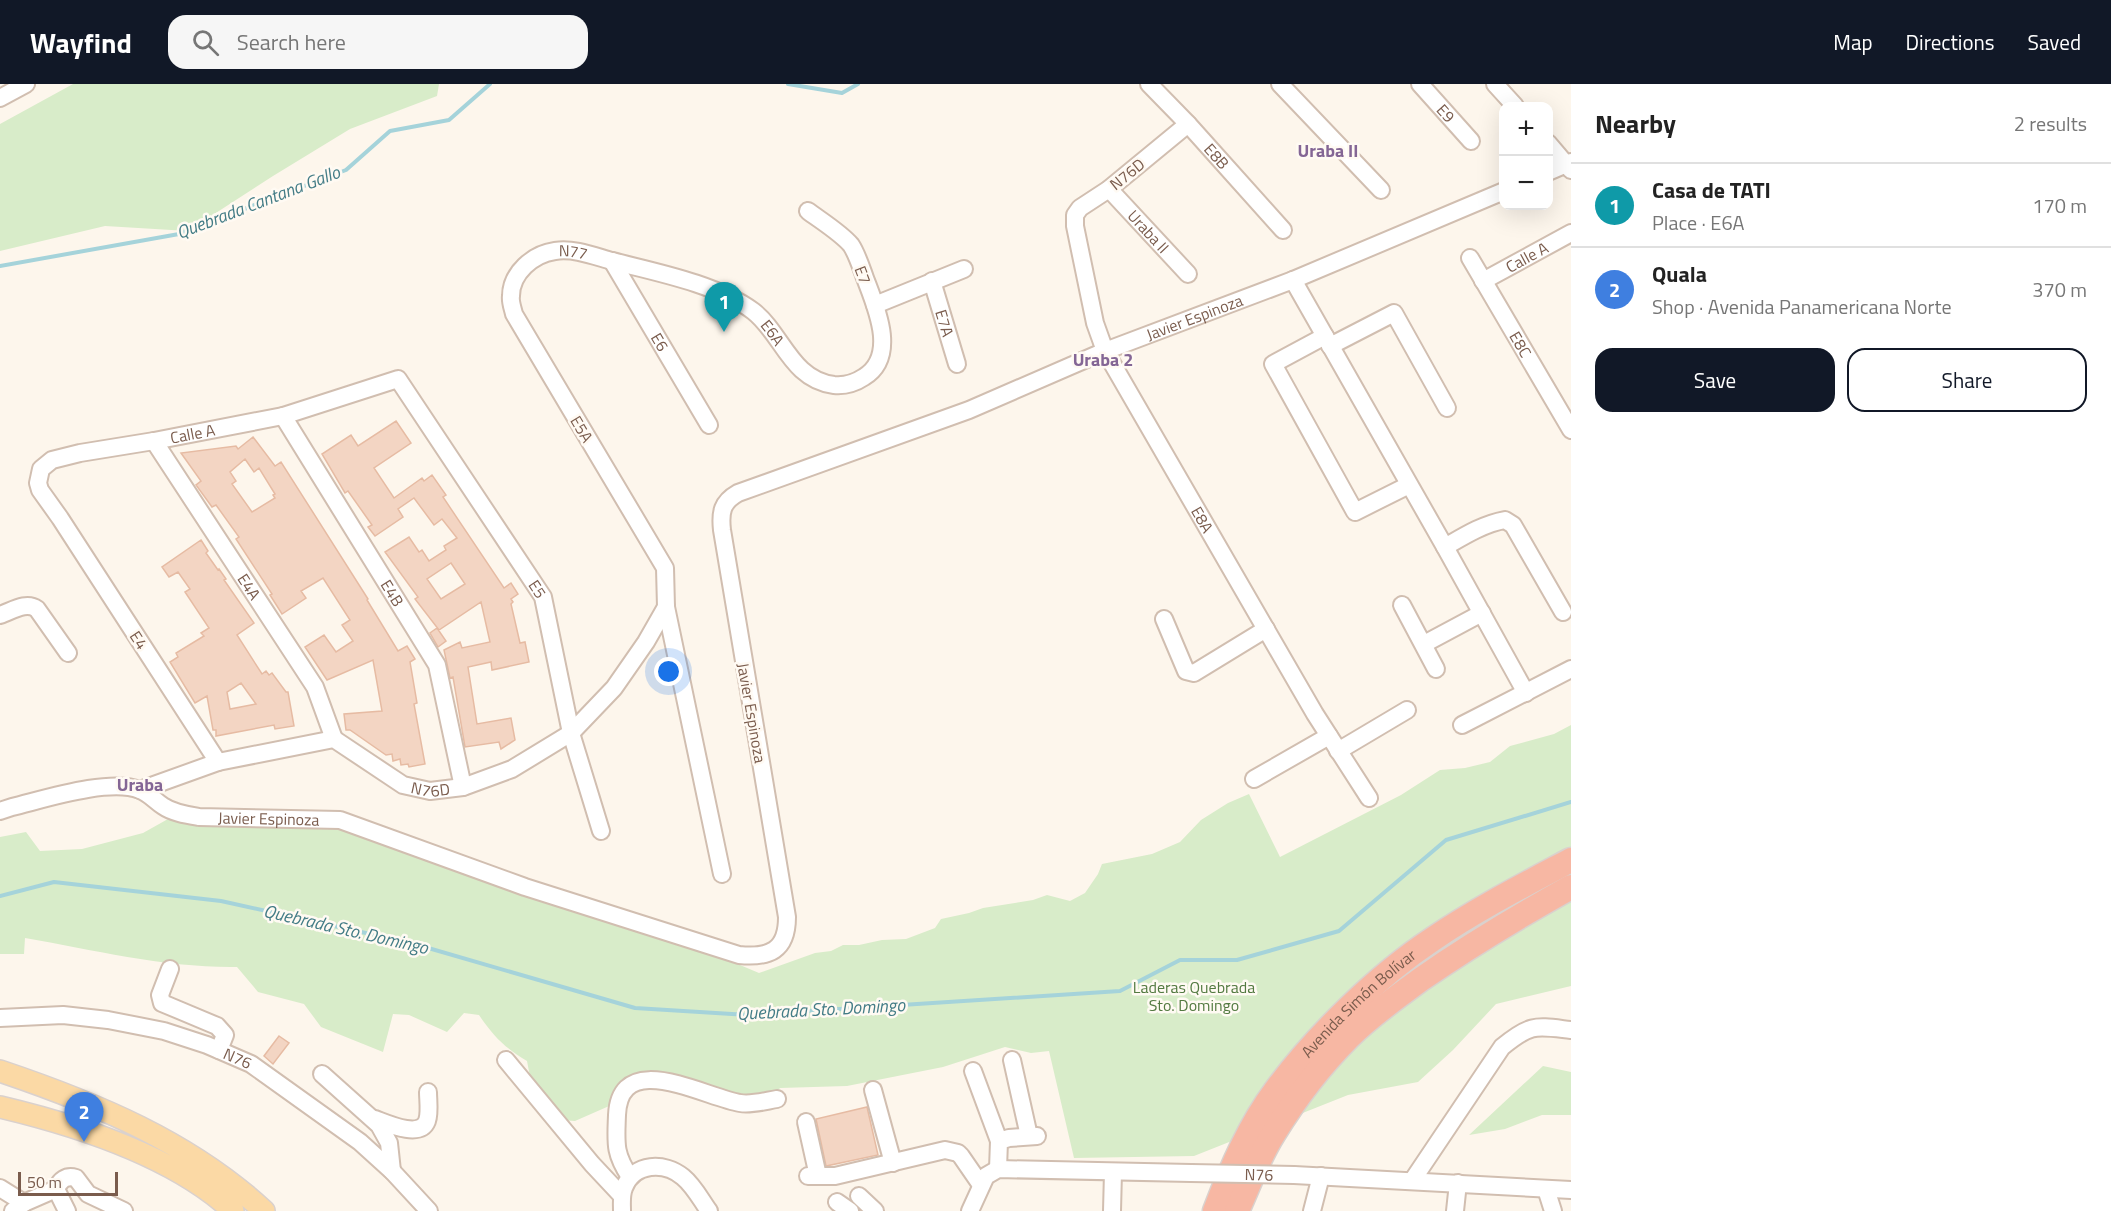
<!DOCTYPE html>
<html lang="en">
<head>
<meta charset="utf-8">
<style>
  :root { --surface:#fff; --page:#f6f6f6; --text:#222; --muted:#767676; --line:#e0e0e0; --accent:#111827 }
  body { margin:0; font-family:"Titillium Web",sans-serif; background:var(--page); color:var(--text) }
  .controls { position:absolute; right:18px; top:18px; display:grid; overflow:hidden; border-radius:12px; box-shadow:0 6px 24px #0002 }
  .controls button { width:54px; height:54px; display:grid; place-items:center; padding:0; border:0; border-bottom:2px solid var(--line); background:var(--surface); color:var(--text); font:30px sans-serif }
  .scale { position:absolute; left:18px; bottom:15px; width:100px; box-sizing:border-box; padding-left:6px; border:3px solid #7a5c4d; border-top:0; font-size:16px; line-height:21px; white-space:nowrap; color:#7a5c4d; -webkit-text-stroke:4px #fffaf3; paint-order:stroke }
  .you { position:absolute; left:669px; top:588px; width:21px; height:21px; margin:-15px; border:4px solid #fff; border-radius:50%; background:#1a73e8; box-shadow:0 0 0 9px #1a73e833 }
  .badge { display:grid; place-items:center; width:39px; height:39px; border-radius:50%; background:var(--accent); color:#fff; font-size:20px; font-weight:700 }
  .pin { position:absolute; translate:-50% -50px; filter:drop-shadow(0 2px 3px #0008) }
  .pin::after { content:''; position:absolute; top:32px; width:21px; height:18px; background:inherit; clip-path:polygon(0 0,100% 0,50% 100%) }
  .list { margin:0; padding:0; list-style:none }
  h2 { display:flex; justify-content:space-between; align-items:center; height:78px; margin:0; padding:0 24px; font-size:26px }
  h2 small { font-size:20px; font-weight:400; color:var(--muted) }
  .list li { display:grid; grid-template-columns:39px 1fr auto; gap:18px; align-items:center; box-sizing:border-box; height:84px; padding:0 24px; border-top:2px solid var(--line) }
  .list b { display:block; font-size:22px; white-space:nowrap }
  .list p { margin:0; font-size:20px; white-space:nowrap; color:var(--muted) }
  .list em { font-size:20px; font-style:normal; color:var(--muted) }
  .actions { display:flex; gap:12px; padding:18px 24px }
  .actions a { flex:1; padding:14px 0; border:2px solid var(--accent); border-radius:18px; text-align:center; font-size:21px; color:var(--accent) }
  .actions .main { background:var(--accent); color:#fff }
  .icon { flex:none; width:33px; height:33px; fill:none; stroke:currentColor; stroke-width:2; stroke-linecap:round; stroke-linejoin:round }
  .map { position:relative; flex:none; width:1571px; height:1127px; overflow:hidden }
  header { display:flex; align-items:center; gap:36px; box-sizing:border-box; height:84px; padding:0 30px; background:var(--accent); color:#fff }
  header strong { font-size:28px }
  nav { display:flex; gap:33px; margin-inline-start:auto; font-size:21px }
  .search { width:420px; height:54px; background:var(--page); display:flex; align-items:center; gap:15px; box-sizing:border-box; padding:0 21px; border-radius:18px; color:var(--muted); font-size:22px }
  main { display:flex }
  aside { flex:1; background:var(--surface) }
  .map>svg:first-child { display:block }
</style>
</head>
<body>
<header>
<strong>Wayfind</strong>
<div class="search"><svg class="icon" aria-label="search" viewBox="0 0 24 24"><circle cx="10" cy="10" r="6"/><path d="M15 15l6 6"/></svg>Search here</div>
<nav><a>Map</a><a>Directions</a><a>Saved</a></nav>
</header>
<main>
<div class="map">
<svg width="1571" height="1127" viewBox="0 0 1571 1127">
  <rect width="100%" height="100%" fill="#fdf6ec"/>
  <!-- green -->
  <path fill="#d8ecc9" d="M73,0H439L437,12L350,45L273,92L188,147L105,142L0,167V40Z
    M1571,641V902L1496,920L1453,966L1418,998L1348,1011L1194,1072L1074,1074L1049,967L1031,969L1005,963L943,983L847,1002L780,1004L760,1026L634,996L616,1019L575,1037L560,1036L532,1003L527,977C504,963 494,953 479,931L464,929L447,948L409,931L393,930L383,968L321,943L304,920L258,908L237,883C166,884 94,866 25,854L24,870H0V753L26,748L40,767L82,765L143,749L168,735L186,740L226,743H335L523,810L740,881L759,889L815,869L831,867L843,861H859L882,856L906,855L935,844L941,835L969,829L983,824L1033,816L1047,811L1070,817L1085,809L1098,790L1102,780L1152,770L1180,758L1201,736L1228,719L1249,710L1280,773L1401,711L1440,686L1465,684L1490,678L1510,662L1554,650Z
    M1543,982L1571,988V1031H1542L1505,1045L1469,1051Z"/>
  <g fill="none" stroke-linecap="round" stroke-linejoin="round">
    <!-- stream -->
    <path stroke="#a5d3da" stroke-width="4" d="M788,0L842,9L858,0
      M0,182L179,150L346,86L390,47L449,36L490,0
      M0,812L54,798L221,817L411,859L635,924L748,931L1120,907L1180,876H1237L1339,847L1446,756L1571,718"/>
  </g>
  <!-- building -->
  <path fill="#f3d5c3" stroke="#e6bba3" stroke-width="1.5" fill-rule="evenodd" d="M396,337L411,359L374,384L394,414L422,394L424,397L432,391L446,411L443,413L504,504L511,499L518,510L511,515L513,518L511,520L520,559L525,558L529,578L492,586L491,578L468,583L477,640L511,634L515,656L501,665L499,658L465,663L453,593L450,594L444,566L460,558L462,564L490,558L481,518L439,546L415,515L418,513L385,468L409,453L419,468L422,466L429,477L446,466L444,462L457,454L442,435L434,441L414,414L398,425L403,433L375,452L368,443L372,441L348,407L345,409L322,370L351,351L358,362ZM451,479L465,500L441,515L427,495Z
    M253,353L275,382L281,378L368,515L367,516L398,567L407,562L415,575L410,578L417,619L414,620L425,680L409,683L408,680L401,681L400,675L393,677L392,670L386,671L350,646H346L344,630L382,627L373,576L327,596L305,563L324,551L336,568L353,557L342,541L350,536L323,494L301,507L306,514L282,530L270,511L272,510L236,455L239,453L216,421L212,423L196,401L201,397L181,369L236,362L238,365ZM245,375L254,388L259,384L275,410L273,411L275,414L252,428L232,400L236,397L230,388Z
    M201,456L208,467L206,469L218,486L219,485L226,495L224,496L254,539L237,551L262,590L266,587L269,591L272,589L286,608H288L294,642L275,645L274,641L216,652V646H213L207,612L195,619L170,578L178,573L176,569L204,552L201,549L209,544L185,508L190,505L178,488L169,493L162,483ZM241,599L256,620L230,625L227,608Z
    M437,544L446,557L438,563L430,549Z
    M279,952L289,959L273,980L264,972Z
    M867,1023L878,1071L826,1082L816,1035Z"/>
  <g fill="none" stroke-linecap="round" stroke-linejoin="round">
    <defs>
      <g id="minor">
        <path id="s1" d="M1149,0L1188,40L1283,146"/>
        <path d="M1280,0L1381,106"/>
        <path id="s2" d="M1420,0L1471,57"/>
        <path d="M1495,0L1515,22"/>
        <path d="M0,14L26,0"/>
        <path id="s3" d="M1188,40L1109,105L1080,124L1075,131V142L1095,239L1105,267L1315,630L1369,714"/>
        <path d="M1548,59L1571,86"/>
        <path d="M1548,88L1571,78"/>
        <path id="s4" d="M1109,105L1188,190"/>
        <path id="s5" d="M1470,174L1571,346"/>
        <path id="s6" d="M612,177L709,341"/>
        <path d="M1293,196L1445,463L1526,609"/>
        <path id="s7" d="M932,197L957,280"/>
        <path id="s8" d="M1483,197L1571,149"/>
        <path d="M875,221L964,185"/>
        <path d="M1325,252L1273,280L1355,428L1409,401"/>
        <path d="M1330,262L1394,229L1447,324"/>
        <path id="s9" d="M283,332L437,581L463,703"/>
        <path id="s10" d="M154,357L315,603L334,655"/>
        <path d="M1445,463C1464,452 1483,440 1505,436L1513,441L1563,528"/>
        <path d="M1402,521L1436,585"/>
        <path d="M0,531C12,527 26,517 37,525L68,569"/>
        <path d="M1164,535L1186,587L1194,589L1266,545"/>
        <path d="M1424,560L1482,529"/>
        <path d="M1462,641L1571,585"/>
        <path d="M1338,667L1407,626"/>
        <path id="s11" d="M218,678L60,434L40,406L38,399L41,385L52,376L80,369L154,357L283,332L398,295L543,513L571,649L601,747"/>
        <path d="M1254,695L1329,652"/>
        <path id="s12" d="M140,706L218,678L334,655L403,701L430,707L463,703L512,685L571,649L614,604L646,558L666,523"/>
        <path id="s13" d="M0,727L12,723C45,715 109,694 140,706C150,710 155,717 163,722C173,729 187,731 199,733L340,736L525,803L739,871C769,874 787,867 787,833L722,446C720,428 722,418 738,409L969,326L1105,267L1293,196L1504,107"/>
        <path id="s14" d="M722,790L666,523L665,484L514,230C513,225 510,218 511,212C511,189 533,170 555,167C574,164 594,172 612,177C655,188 717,200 753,227C782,249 791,296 834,301C845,302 855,299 864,293C898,272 876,223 865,194C861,183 857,170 851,161C841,149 820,136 808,127"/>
        <path d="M170,885L160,911L162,919L217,942L225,951L219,966"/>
        <path id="s15" d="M0,934L63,931L108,936L164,947L207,961L251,980L360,1058L392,1087L429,1127"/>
        <path d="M506,976L592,1080L622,1112"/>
        <path d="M1012,976L1029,1052"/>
        <path d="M973,987L999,1057"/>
        <path d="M322,990L379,1041L389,1059L392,1087"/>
        <path d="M873,1006L893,1079"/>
        <path d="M375,1035C386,1039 420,1055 427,1037C430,1029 428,1016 428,1008"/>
        <path d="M806,1038L818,1092"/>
        <path d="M998,1085L999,1057L1009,1054L1037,1052"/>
        <path d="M1294,1091L1571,1106"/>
        <path d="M808,1092H835L945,1066L958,1069L961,1072L981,1101"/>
        <path d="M630,1093C614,1069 616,1059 617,1031C620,964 704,1013 740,1019C752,1021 765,1017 777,1015"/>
        <path d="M1412,1097L1502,963C1531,939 1536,942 1571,946"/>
        <path d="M0,1104L24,1119"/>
        <path d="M56,1105L67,1127"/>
        <path d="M1546,1105L1553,1127"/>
        <path d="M859,1112L875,1127"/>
        <path d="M837,1118L850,1127"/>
        <path d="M13,1127L24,1119L56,1105C60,1096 66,1091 76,1094L88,1110L124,1127"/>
        <path d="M622,1127C622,1119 621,1111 624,1104C634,1078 665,1078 683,1093C694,1102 701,1116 709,1127"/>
        <path d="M970,1127L986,1092L998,1085L1191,1089"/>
        <path d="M1112,1127L1113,1088"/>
        <path d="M1312,1127L1321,1092"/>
        <path d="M1455,1127L1458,1099"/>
      </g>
      <path id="major" d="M0,987C95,1019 190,1058 264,1127
        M0,1023C76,1041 175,1073 233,1127"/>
      <g id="highway">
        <path id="s16" d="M1215,1127C1231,1085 1249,1042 1276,1006C1316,952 1377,892 1433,855C1477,825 1524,801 1571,776"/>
        <path d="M1237,1127C1249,1101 1258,1074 1274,1049C1295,1015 1321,981 1349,953C1371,931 1396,914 1420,896C1469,862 1519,832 1571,803"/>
      </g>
    </defs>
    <!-- minor casing -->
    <use href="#minor" stroke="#d1beb0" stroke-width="20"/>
    <!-- major casing -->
    <use href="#major" stroke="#dad1cd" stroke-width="24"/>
    <!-- highway casing -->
    <use href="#highway" stroke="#dad1cd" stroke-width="27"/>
    <!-- minor -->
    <use href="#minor" stroke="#fff" stroke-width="16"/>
    <!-- major -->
    <use href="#major" stroke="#fbd9a5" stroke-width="21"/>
    <!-- highway -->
    <use href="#highway" stroke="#f7b7a3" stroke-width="24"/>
    <defs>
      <g id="minor-bridge">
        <path id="s17" d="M1191,1089L1294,1091"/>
      </g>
    </defs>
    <!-- minor-bridge casing -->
    <use href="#minor-bridge" stroke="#d1beb0" stroke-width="20" stroke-linecap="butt"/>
    <!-- minor-bridge -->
    <use href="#minor-bridge" stroke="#fff" stroke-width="16"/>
  </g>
  <g text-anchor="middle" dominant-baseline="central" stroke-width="5" stroke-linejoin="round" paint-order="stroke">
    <!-- street labels -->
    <g font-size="16" fill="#7a5c4d" stroke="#fffaf3">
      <text stroke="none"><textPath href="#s2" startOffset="39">E9</textPath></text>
      <text stroke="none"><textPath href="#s1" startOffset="99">E8B</textPath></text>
      <text transform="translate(1127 90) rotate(-39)">N76D</text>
      <text stroke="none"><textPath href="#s4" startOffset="58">Uraba II</textPath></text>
      <text stroke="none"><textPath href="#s14" startOffset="712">N77</textPath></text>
      <text stroke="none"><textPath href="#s8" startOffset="50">Calle A</textPath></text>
      <text transform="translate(863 191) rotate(69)">E7</text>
      <text stroke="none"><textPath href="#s13" startOffset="1770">Javier Espinoza</textPath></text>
      <text stroke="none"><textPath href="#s7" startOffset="44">E7A</textPath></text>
      <text stroke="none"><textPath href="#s14" startOffset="932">E6A</textPath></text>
      <text stroke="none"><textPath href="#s6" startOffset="94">E6</textPath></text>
      <text stroke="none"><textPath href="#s5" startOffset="100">E8C</textPath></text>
      <text transform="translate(582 345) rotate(59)">E5A</text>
      <text stroke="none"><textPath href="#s11" startOffset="504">Calle A</textPath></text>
      <text stroke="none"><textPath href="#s3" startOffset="480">E8A</textPath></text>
      <text stroke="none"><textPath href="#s10" startOffset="174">E4A</textPath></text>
      <text stroke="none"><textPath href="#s11" startOffset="969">E5</textPath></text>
      <text stroke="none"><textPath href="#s9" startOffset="208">E4B</textPath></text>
      <text transform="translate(139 556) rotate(57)">E4</text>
      <text transform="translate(752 629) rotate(80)">Javier Espinoza</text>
      <text stroke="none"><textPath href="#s12" startOffset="312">N76D</textPath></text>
      <text stroke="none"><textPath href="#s13" startOffset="279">Javier Espinoza</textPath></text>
      <text stroke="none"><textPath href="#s16" startOffset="256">Avenida Simón Bolívar</textPath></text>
      <text stroke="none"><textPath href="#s15" startOffset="244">N76</textPath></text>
      <text stroke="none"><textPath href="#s17" startOffset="68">N76</textPath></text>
    </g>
    <!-- park labels -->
    <g font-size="16" fill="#537a41" stroke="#fffaf3">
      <text x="1194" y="903">Laderas Quebrada<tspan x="1194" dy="18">Sto. Domingo</tspan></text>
    </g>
    <!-- neighbourhood labels -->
    <g font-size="18" font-weight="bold" fill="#846695" stroke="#fffaf3">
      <text x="1328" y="66">Uraba II</text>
      <text x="1103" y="275">Uraba 2</text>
      <text x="140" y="700">Uraba</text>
    </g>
    <!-- water labels -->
    <g font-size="18" font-style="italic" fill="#437c86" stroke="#fffaf3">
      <text transform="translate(258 118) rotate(-21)">Quebrada Cantana Gallo</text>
      <text transform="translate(346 845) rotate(13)">Quebrada Sto. Domingo</text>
      <text transform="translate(821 925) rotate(-3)">Quebrada Sto. Domingo</text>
    </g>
  </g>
</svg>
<div class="controls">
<button>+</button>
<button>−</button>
</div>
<div class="scale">50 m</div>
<div class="you"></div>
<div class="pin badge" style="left:724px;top:248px;background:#0f9aa8">1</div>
<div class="pin badge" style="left:84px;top:1058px;background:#3f7fe0">2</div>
</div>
<aside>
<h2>Nearby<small>2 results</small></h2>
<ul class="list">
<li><span class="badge" style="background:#0f9aa8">1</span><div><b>Casa de TATI</b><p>Place · E6A</p></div><em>170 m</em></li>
<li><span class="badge" style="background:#3f7fe0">2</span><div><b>Quala</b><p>Shop · Avenida Panamericana Norte</p></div><em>370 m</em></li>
</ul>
<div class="actions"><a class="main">Save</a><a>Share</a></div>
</aside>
</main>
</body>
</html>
